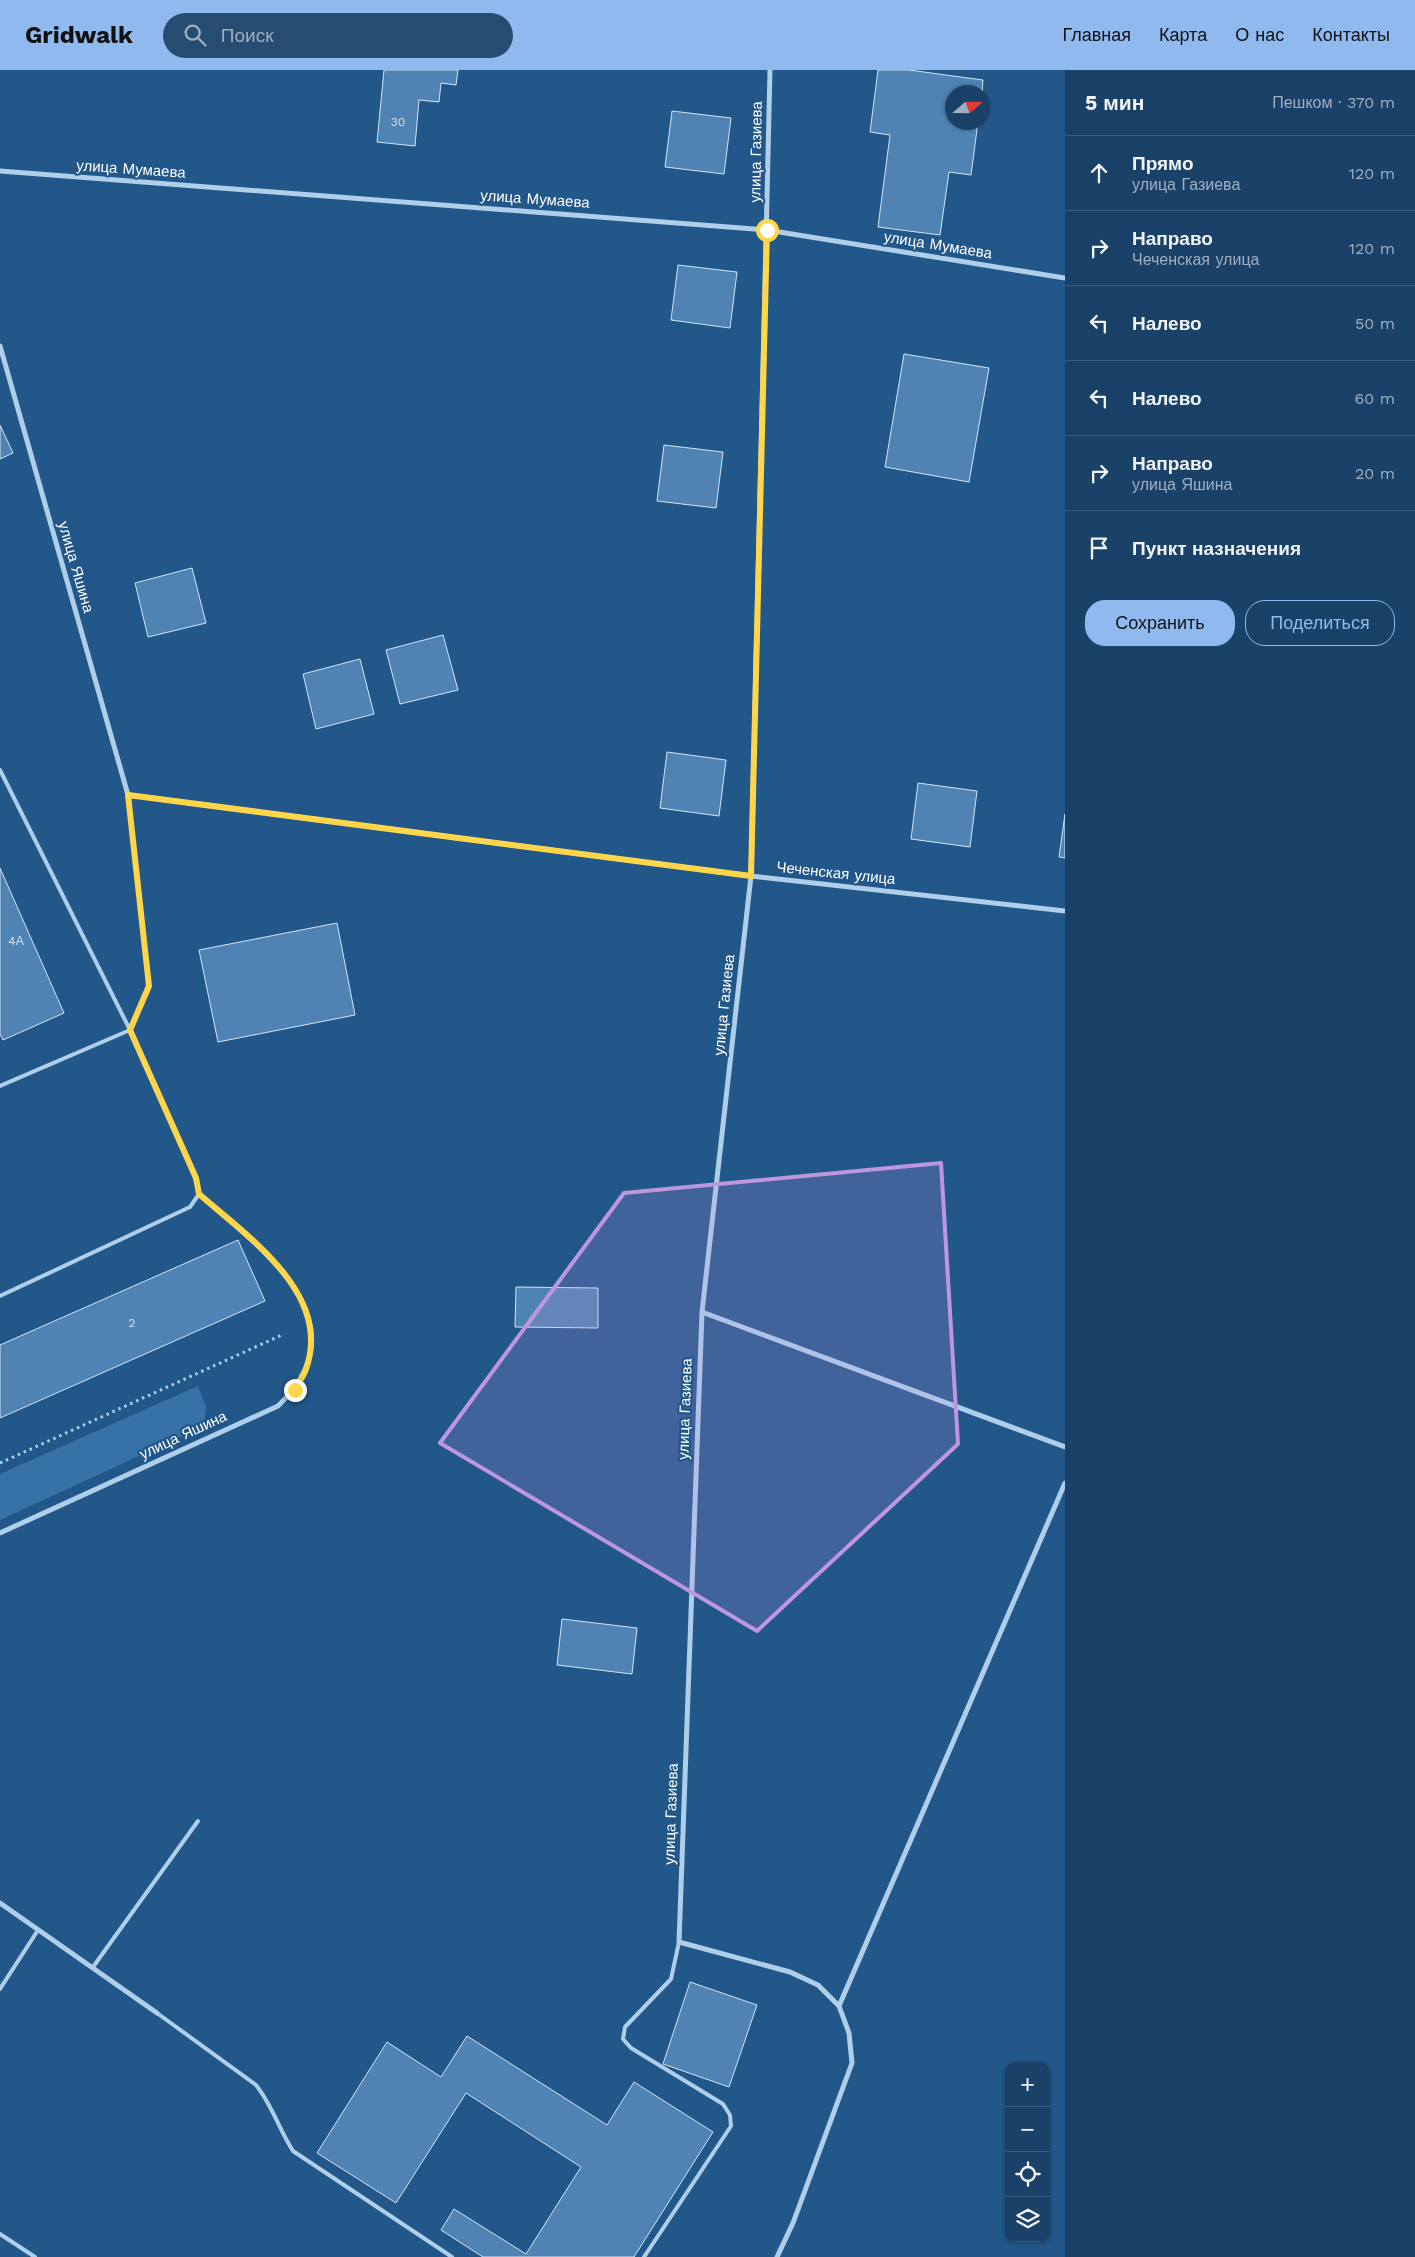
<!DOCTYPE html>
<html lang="ru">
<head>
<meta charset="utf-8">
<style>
  :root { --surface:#1a4168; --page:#274c71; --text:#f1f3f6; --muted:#9fafc0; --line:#385a7c; --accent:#90b9f0 }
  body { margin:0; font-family:"Work Sans",sans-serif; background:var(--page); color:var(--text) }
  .controls { position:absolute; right:15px; bottom:15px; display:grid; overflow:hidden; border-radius:10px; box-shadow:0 1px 4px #0004 }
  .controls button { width:45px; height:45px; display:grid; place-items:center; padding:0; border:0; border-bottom:1px solid var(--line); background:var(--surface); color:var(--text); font:25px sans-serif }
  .compass { position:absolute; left:945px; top:15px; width:45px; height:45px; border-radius:50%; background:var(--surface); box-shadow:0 1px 4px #0004; rotate:70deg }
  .stop { position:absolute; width:15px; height:15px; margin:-11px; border:4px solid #ffd54a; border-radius:50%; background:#fff }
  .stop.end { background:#ffd54a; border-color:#fff; box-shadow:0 1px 5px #0008 }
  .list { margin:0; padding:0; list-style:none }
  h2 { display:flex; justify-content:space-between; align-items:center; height:65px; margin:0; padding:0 20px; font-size:21px }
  h2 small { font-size:16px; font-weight:400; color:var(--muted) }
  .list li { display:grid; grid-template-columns:32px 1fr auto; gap:15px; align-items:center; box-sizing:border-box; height:75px; padding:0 20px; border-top:1px solid var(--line) }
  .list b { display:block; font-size:19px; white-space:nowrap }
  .list p { margin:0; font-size:16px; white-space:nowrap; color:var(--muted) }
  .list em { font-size:16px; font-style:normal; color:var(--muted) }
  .actions { display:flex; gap:10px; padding:15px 20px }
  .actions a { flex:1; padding:11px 0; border:1px solid var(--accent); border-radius:20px; text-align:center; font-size:18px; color:var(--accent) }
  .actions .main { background:var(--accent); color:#111 }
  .icon { flex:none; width:28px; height:28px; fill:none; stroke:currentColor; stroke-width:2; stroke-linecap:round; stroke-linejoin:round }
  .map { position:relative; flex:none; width:1065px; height:2187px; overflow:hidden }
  header { display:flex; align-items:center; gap:30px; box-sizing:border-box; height:70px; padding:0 25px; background:var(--accent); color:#111 }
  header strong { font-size:24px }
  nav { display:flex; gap:28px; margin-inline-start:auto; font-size:18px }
  .search { width:350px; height:45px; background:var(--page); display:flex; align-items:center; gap:12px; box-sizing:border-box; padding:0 18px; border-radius:28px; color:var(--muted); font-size:19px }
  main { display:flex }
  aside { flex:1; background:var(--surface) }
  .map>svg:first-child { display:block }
</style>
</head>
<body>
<header>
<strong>Gridwalk</strong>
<div class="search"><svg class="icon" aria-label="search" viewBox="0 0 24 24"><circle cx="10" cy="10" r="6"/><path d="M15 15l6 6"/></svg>Поиск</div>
<nav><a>Главная</a><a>Карта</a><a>О нас</a><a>Контакты</a></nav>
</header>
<main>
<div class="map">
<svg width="1065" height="2187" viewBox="0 0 1065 2187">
  <rect width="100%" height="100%" fill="#22578a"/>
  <!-- green -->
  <path fill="#3671a7" d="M198,1316L206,1337L204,1356L0,1450V1404Z"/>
  <!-- building -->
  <path fill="#4f83b3" stroke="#d3e6f8" d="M384,0H458L456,15L441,13L439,32L419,30L415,76L377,72Z
    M878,0H909L983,10L982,22H952V52H978L971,105L949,102L940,165L878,157L890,65L870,62Z
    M672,41L731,48L724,104L665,97Z
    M678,195L737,202L730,258L671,250Z
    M904,284L989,298L969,412L885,397Z
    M0,355L13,383L0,389Z
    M664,375L723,382L716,438L657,431Z
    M192,498L206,553L148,567L135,513Z
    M443,565L458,620L400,634L386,580Z
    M360,589L374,644L316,659L303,604Z
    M667,682L726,690L719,746L660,738Z
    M918,713L977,721L970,777L911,769Z
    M1065,744V788L1059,787Z
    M0,798L64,943L3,970L0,964Z
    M337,853L355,945L218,972L199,880Z
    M238,1170L265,1231L0,1348V1275Z
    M516,1217L598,1218V1258L515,1257Z
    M562,1549L637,1558L632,1604L557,1595Z
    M690,1912L757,1935L729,2017L663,1994Z
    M467,1966L607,2055L634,2012L713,2062L634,2187H483L441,2160L454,2139L526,2184L581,2097L466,2023L396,2133L317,2083L387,1972L441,2007Z"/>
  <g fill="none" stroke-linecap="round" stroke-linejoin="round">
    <!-- path -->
    <path stroke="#aeceea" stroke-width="3" stroke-dasharray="2.5 4" stroke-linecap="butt" d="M0,1393L284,1264"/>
    <!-- lane -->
    <path stroke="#aeceea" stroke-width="4" d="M0,700L130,960
      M128,725L149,916L130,960
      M0,1016L130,960L196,1108L199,1124L190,1137L0,1226
      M93,1897L198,1751
      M0,1919L38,1860
      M157,1943L256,2015C272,2035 279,2059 293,2081L452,2187
      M0,2164L35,2187
      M644,2187L731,2056L730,2045L723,2034L631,1978L623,1969L625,1957L671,1909L679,1872"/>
    <!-- street -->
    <path stroke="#aeceea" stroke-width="5" d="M770,0L751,806L702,1242L679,1872L790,1902L818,1915L839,1936L849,1963L852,1993L793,2153L777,2187
      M0,101L767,160L1065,208
      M0,276L128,725L751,806L1065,841
      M702,1242L1065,1377
      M0,1463L278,1336C366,1252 261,1178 199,1124
      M0,1833L157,1943
      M839,1936L1065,1413"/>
  </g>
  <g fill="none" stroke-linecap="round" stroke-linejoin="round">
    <!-- route -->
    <path stroke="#ffd54a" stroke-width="6" d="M295,1320C298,1313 304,1306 306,1299C333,1224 247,1166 199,1124L196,1108L130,960L149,916L128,725L751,806L767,160"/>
  </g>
  <!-- marked area -->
  <path fill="#bd96df" fill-opacity="0.2" stroke="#bd96df" stroke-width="4" stroke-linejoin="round" d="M941,1093L958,1374L757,1561L440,1373L624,1123Z"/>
  <g text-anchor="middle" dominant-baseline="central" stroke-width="4.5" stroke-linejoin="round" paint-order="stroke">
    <!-- number labels -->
    <g font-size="12" fill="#d3e0ec">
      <text x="398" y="52">30</text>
      <text x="16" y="871">4А</text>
      <text x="132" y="1253">2</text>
    </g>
    <!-- street labels -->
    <g font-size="15" fill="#fff" stroke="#22578a">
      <text transform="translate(756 82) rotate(-89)">улица Газиева</text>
      <text transform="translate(131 99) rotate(4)">улица Мумаева</text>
      <text transform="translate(535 129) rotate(4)">улица Мумаева</text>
      <text transform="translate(938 175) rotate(9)">улица Мумаева</text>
      <text transform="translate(76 497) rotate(74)">улица Яшина</text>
      <text transform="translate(836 803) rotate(6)">Чеченская улица</text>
      <text transform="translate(724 935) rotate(-84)">улица Газиева</text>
      <text transform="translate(685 1339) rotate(-88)">улица Газиева</text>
      <text transform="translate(183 1365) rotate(-25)">улица Яшина</text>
      <text transform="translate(671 1744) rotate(-88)">улица Газиева</text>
    </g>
  </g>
</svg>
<div class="controls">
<button>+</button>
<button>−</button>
<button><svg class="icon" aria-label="locate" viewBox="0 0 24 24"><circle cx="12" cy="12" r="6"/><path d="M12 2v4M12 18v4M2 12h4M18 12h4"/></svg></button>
<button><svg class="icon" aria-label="layers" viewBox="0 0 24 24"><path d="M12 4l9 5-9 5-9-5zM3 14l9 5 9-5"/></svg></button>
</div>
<svg class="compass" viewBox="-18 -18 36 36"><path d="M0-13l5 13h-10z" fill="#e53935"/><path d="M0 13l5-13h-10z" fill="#9fafc0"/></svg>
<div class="stop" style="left:767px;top:160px"></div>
<div class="stop end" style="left:295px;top:1320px"></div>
</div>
<aside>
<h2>5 мин<small>Пешком · 370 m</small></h2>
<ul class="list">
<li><svg class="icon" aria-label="ahead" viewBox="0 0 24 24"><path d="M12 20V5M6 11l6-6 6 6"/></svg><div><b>Прямо</b><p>улица Газиева</p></div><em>120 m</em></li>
<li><svg class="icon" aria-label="right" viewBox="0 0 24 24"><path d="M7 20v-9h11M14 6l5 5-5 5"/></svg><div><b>Направо</b><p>Чеченская улица</p></div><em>120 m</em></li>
<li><svg class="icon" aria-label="left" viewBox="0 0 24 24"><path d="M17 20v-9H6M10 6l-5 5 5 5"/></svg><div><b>Налево</b></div><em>50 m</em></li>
<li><svg class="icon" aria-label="left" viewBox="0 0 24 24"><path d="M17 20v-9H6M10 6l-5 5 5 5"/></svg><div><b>Налево</b></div><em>60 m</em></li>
<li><svg class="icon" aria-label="right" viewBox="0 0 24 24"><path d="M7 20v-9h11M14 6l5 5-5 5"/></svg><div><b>Направо</b><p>улица Яшина</p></div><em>20 m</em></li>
<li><svg class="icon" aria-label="arrive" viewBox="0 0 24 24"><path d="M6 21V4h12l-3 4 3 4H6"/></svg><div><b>Пункт назначения</b></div></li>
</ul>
<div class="actions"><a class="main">Сохранить</a><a>Поделиться</a></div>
</aside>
</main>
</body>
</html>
